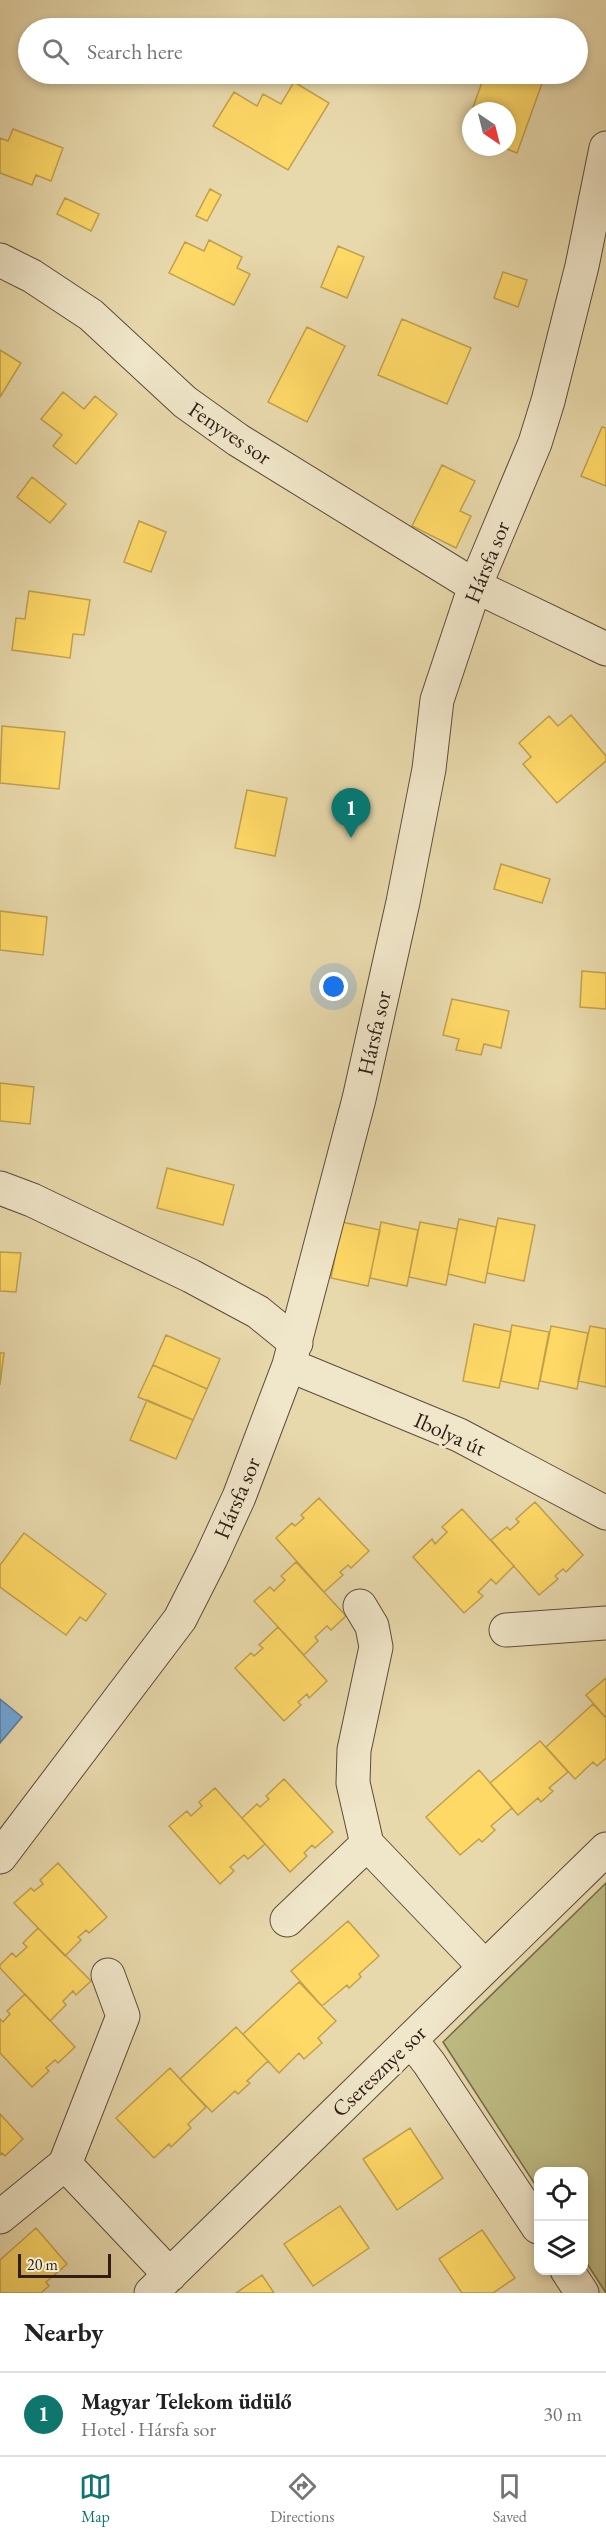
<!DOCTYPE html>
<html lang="en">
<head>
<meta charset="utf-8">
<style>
  :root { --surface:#fff; --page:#f6f6f6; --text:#222; --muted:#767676; --line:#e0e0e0; --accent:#0f766e }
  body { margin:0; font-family:"EB Garamond",serif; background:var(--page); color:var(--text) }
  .controls { position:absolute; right:18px; bottom:18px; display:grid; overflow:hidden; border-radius:12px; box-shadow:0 3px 9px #0003 }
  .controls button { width:54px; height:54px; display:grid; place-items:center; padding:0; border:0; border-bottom:2px solid var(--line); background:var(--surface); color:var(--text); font:30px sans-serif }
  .compass { position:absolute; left:462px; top:102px; width:54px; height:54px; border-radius:50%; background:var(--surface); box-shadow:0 3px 9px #0003; rotate:145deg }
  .scale { position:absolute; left:18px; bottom:15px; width:93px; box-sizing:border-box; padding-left:6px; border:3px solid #2f1d16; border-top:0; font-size:16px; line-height:21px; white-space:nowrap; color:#2f1d16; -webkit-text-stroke:4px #f0e6c9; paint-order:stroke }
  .you { position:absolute; left:334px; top:987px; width:21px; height:21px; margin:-15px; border:4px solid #fff; border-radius:50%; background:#1a73e8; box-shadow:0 0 0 9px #1a73e833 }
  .badge { display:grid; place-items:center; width:39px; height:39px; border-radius:50%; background:var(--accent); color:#fff; font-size:20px; font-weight:700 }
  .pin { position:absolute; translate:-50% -50px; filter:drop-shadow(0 2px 3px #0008) }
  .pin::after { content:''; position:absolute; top:32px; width:21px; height:18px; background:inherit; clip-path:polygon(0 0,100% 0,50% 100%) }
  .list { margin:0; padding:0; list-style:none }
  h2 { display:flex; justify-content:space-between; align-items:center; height:78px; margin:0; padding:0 24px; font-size:26px }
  h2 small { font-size:20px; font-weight:400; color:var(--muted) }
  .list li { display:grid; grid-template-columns:39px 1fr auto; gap:18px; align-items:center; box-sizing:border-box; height:84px; padding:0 24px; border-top:2px solid var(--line) }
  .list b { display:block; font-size:22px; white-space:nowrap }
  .list p { margin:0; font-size:20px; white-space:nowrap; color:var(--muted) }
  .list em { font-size:20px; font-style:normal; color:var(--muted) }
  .icon { flex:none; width:33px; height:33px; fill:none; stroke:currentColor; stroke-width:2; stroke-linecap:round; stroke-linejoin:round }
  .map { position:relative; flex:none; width:606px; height:2293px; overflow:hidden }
  .search { position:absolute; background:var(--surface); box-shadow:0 3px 9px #0003; left:18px; right:18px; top:18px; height:66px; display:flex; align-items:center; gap:15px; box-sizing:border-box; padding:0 21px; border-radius:33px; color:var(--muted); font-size:22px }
  .sheet { height:162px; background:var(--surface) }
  nav { display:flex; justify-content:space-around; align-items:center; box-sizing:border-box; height:84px; border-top:2px solid var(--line); background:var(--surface); font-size:16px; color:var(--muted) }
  nav a { display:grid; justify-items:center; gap:3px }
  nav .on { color:var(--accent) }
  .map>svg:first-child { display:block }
</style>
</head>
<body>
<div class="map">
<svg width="606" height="2293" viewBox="0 0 606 2293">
  <rect width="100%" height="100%" fill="#e8d9ac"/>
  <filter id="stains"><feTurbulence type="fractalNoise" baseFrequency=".00333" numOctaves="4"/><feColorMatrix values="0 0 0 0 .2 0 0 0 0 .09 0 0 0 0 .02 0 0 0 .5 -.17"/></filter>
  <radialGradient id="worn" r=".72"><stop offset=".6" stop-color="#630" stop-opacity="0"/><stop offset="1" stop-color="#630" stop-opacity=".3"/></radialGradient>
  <!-- green -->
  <path fill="#bebc84" stroke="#766c4d" stroke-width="1.5" d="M606,1883V2293L584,2259V2172H538V2189L443,2042Z"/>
  <!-- homes -->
  <path fill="#ffd966" stroke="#c1a14e" stroke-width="1.5" d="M485,74H532L544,78L517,153L502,147H507V111L472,110Z
    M294,82L329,103L288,170L213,126L234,92L257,106L263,94L281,104Z
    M13,129L63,148L51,181L36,175L32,185L0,173V138L8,141Z
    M210,189L221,195L207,221L196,216Z
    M65,198L99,214L91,231L57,214Z
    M209,240L242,257L237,268L250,274L234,305L169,273L185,242L204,251Z
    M338,246L364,257L347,298L321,287Z
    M503,272L527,280L518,307L494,298Z
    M402,319L471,348L447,404L378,375Z
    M307,327L345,346L307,422L268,402Z
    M0,350L21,363L0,397Z
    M63,392L84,409L95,396L117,414L76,464L53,446L62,435L41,419Z
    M602,427L606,428V486L581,476Z
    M442,465L475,481L460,511L471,516L456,548L412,526Z
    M32,477L66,504L50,523L17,497Z
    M139,521L166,532L151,572L124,562Z
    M29,591L90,600L84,635L73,634L70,658L12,650L16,618L25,619Z
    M571,715L606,756V761L557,803L523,764L531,757L519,743L549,716L558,726Z
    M2,726L65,732L59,789L0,783Z
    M247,790L287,798L275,856L235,848Z
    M501,864L550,879L542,903L494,889Z
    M0,911L47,917L43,955L0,950Z
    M582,971L606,973V1009L580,1007Z
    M452,999L509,1011L501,1048L484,1044L481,1055L456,1050L459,1039L443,1035Z
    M0,1083L34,1087L30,1124L0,1121Z
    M167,1168L234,1185L223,1225L157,1208Z
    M498,1218L535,1225L524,1281L487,1273Z
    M459,1219L496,1227L485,1283L448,1274Z
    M342,1222L380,1230L368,1286L331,1278Z
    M381,1222L418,1230L407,1286L370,1278Z
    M420,1222L457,1229L446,1285L409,1277Z
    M0,1252L21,1253L16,1292L0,1291Z
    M474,1324L511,1332L499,1388L463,1381Z
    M512,1325L549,1332L538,1389L501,1381Z
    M551,1326L588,1333L577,1389L540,1381Z
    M590,1326L606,1329V1387L578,1381Z
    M166,1335L220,1359L207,1389L153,1365Z
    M0,1353H4L0,1385Z
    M153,1365L207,1389L193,1420L138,1397Z
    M147,1400L193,1420L176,1459L130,1440Z
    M319,1498L369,1551L351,1568L348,1565L340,1572L343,1575L324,1592L276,1538L292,1523L295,1526L304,1518L301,1515Z
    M535,1502L583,1555L566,1572L563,1569L555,1576L558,1579L539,1595L491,1540L507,1527L510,1530L519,1522L516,1519Z
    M462,1509L514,1566L496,1584L491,1579L478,1592L483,1596L464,1613L413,1557L432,1539L435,1544L447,1532L442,1527Z
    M24,1533L106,1594L86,1621L80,1617L66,1635L0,1587V1565Z
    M296,1562L346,1616L331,1630L327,1626L315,1637L318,1641L304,1655L254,1601L270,1587L274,1591L285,1580L281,1576Z
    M278,1627L327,1681L309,1698L307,1694L298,1702L301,1705L284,1721L235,1668L251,1653L254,1656L263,1648L259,1645Z
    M606,1678V1718L586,1695Z
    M593,1704L606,1718V1758L597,1766L593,1762L575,1779L546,1747Z
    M540,1741L568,1772L549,1788L553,1791L541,1802L538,1798L518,1815L490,1783Z
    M479,1770L512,1808L491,1826L495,1830L482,1842L479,1839L460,1855L426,1817Z
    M284,1779L333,1832L315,1848L312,1845L304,1853L307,1856L290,1872L242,1818L257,1804L260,1807L269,1799L266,1796Z
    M215,1788L265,1844L248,1859L244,1855L230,1867L234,1871L220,1884L169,1826L187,1811L191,1816L202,1806L199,1802Z
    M58,1863L107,1917L89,1933L86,1930L83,1933L78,1937L81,1940L65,1956L14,1903L31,1888L34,1891L43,1884L40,1880Z
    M348,1921L379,1956L359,1974L361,1977L349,1988L347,1985L322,2006L291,1971Z
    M38,1928L91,1981L76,1995L73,1991L63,2001L66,2005L50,2021L0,1968V1965L12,1953L16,1957L27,1947L23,1943Z
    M299,1982L336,2021L318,2038L322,2043L304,2059L299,2053L279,2073L243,2034Z
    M25,1994L75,2047L58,2063L55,2060L46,2068L49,2071L32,2087L0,2053V2019L3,2022L10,2014L7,2011Z
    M236,2027L268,2061L247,2081L250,2083L238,2094L235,2091L212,2112L180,2079Z
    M170,2068L206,2107L188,2124L191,2128L171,2147L169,2144L154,2158L116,2118Z
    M0,2114L23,2139L5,2156L2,2153L0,2155Z
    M410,2128L443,2178L397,2210L363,2159Z
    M340,2206L369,2248L313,2286L284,2244Z
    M36,2228L67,2264L46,2282L49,2286L41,2293H0V2260Z
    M482,2230L515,2278L493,2293H462L439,2259Z
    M262,2275L274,2293H236Z"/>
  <!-- schools -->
  <path fill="#6fa8dc" stroke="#5c7ea1" stroke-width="1.5" d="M0,1699L22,1717L0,1743Z"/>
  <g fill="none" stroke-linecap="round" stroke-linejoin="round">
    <defs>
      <path id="minor" d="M0,260L32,276L91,315L185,402L238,440L475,586L606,649
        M0,1188L32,1200L191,1276L258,1312L296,1343
        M289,1365L459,1435L606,1513
        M360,1606L372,1626L376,1647L354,1750L353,1783L367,1844
        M506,1630L606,1623
        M0,1857L180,1619L211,1558L239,1497L289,1365L359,1099L403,902L429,769L437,700L475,586L535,443L548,401L582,266L606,148
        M287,1920L367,1844L485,1967
        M108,1975L123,2016L65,2164L170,2275
        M411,2040L429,2063L538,2227
        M0,2217L65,2164
        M567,2270L582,2293
        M151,2293L606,1849"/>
    </defs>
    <!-- minor casing -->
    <use href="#minor" stroke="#5d4c3c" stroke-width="35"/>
    <!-- minor -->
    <use href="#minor" stroke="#f0e6c9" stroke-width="33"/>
  </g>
  <g text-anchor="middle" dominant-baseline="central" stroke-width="6" stroke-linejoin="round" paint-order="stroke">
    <!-- street labels -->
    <g font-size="22" fill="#2f1d16" stroke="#f0e6c9">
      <text transform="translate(230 433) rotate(34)">Fenyves sor</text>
      <text transform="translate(487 562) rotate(-68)">Hársfa sor</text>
      <text transform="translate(374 1033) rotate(-77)">Hársfa sor</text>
      <text transform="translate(450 1434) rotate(24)">Ibolya út</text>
      <text transform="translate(237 1498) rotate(-67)">Hársfa sor</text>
      <text transform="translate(379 2071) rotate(-44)">Cseresznye sor</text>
    </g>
  </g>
  <rect width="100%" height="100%" filter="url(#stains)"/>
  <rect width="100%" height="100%" fill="url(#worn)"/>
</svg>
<div class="controls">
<button><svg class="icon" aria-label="locate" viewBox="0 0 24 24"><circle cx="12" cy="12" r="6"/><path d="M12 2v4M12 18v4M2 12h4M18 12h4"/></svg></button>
<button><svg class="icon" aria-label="layers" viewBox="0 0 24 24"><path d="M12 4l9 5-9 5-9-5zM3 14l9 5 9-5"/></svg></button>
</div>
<svg class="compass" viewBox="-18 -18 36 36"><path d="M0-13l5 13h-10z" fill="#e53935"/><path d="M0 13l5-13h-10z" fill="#767676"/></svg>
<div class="scale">20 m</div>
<div class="you"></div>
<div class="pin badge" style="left:351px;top:838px">1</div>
<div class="search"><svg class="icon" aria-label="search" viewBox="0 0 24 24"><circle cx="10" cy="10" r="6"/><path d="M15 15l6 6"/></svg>Search here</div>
</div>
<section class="sheet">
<h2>Nearby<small></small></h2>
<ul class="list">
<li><span class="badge">1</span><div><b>Magyar Telekom üdülő</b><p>Hotel · Hársfa sor</p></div><em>30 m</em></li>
</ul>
</section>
<nav>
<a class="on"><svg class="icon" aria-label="map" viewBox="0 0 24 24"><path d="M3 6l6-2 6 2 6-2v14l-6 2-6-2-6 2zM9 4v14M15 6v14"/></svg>Map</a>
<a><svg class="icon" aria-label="directions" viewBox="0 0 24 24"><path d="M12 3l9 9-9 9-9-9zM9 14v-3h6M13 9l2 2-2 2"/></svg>Directions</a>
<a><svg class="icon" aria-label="saved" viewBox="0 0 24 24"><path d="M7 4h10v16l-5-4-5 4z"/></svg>Saved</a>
</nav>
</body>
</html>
